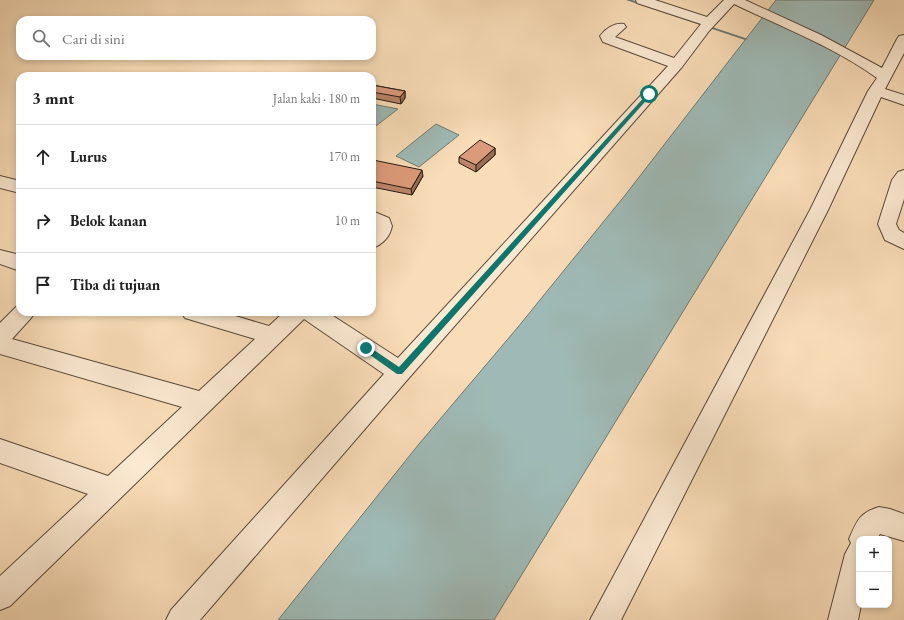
<!DOCTYPE html>
<html lang="id">
<head>
<meta charset="utf-8">
<style>
  :root { --surface:#fff; --page:#f6f6f6; --text:#222; --muted:#767676; --line:#e0e0e0 }
  body { margin:0; font-family:"EB Garamond",serif; background:var(--page); color:var(--text) }
  .controls { position:absolute; right:12px; bottom:12px; display:grid; overflow:hidden; border-radius:8px; box-shadow:0 2px 6px #0003 }
  .controls button { width:36px; height:36px; display:grid; place-items:center; padding:0; border:0; border-bottom:1px solid var(--line); background:var(--surface); color:var(--text); font:20px sans-serif }
  .stop { position:absolute; width:12px; height:12px; margin:-9px; border:3px solid #0f766e; border-radius:50%; background:#fff }
  .stop.end { background:#0f766e; border-color:#fff; box-shadow:0 1px 4px #0008 }
  .list { margin:0; padding:0; list-style:none }
  h2 { display:flex; justify-content:space-between; align-items:center; height:52px; margin:0; padding:0 16px; font-size:17px }
  h2 small { font-size:13px; font-weight:400; color:var(--muted) }
  .list li { display:grid; grid-template-columns:26px 1fr auto; gap:12px; align-items:center; box-sizing:border-box; height:64px; padding:0 16px; border-top:1px solid var(--line) }
  .list b { display:block; font-size:15px; white-space:nowrap }
  .list em { font-size:13px; font-style:normal; color:var(--muted) }
  .icon { flex:none; width:22px; height:22px; fill:none; stroke:currentColor; stroke-width:2; stroke-linecap:round; stroke-linejoin:round }
  .map { position:relative; flex:none; width:904px; height:620px; overflow:hidden }
  .search { position:absolute; background:var(--surface); box-shadow:0 2px 6px #0003; left:16px; top:16px; width:360px; height:44px; display:flex; align-items:center; gap:10px; box-sizing:border-box; padding:0 14px; border-radius:12px; color:var(--muted); font-size:15px }
  .panel { position:absolute; background:var(--surface); box-shadow:0 2px 6px #0003; left:16px; top:72px; width:360px; height:244px; border-radius:12px }
  .map>svg:first-child { display:block }
</style>
</head>
<body>
<div class="map">
<svg width="904" height="620" viewBox="0 0 904 620">
  <rect width="100%" height="100%" fill="#f9ddb8"/>
  <filter id="stains"><feTurbulence type="fractalNoise" baseFrequency=".005" numOctaves="4"/><feColorMatrix values="0 0 0 0 .2 0 0 0 0 .09 0 0 0 0 .02 0 0 0 .5 -.17"/></filter>
  <radialGradient id="worn" r=".72"><stop offset=".6" stop-color="#630" stop-opacity="0"/><stop offset="1" stop-color="#630" stop-opacity=".3"/></radialGradient>
  <!-- water -->
  <path fill="#9fbab6" stroke="#6e7a74" d="M776,0H874L494,620H278L419,444L518,327L626,194Z
    M372,104L398,109L372,129Z
    M436,124L459,135L419,167L396,156Z"/>
  <g fill="none" stroke-linecap="round" stroke-linejoin="round">
    <!-- stream -->
    <path fill="#6e7a74" fill-rule="evenodd" d="M626,0H632L748,39L745,40Z"/>
    <defs>
      <path id="minor" d="M636,0H655L707,17L724,0H745L821,35L882,68L897,39L899,36L904,35V53L885,89L904,95V105L881,97L828,210L621,620H590L810,210L868,91L877,78C834,47 782,27 734,4L709,31L682,67L408,379L200,620H166L171,610L384,374L304,319L10,606L0,610V576L88,494L0,463V439L108,476L182,407L0,354V323L17,306L20,305V312H35L31,318L12,339L199,391L255,339L185,318L181,312H222L269,326L284,312H327L398,358L668,66L603,42L600,36C605,29 615,22 624,24L626,27L615,37L674,58L701,24L637,3Z
        M904,170V199L896,224L899,230L904,233V249L885,240L878,224L892,180L898,172Z
        M0,176L20,181V193L0,188Z
        M372,211L389,218L392,226C390,237 382,245 372,248Z
        M0,250L20,255V271L0,264Z
        M879,507L890,509L904,514V541L880,534L877,539H859V605H861L858,620H828L845,554L851,543L849,539C857,521 859,513 879,507Z"/>
    </defs>
    <!-- minor casing -->
    <use href="#minor" stroke="#5a4a3b" stroke-width="2"/>
    <!-- minor -->
    <use href="#minor" fill="#fbe9d1" fill-rule="evenodd"/>
  </g>
  <!-- wall -->
  <path fill="#bc8468" stroke="#251911" d="M372,85L405,91V98L401,104L372,98Z
    M495,148V155L476,172L459,163V157Z
    M372,162L423,176L412,195L372,187Z"/>
  <!-- shaded-wall -->
  <path fill="#996c55" stroke="#251911" d="M405,91V98L401,104L400,97Z
    M495,148V155L476,172V165Z
    M422,170L423,176L412,195L411,189Z"/>
  <!-- building -->
  <path fill="#db9a79" stroke="#251911" d="M372,85L405,91L400,97L372,92Z
    M480,140L495,148L476,165L459,157Z
    M373,160L422,170L411,189L372,181V162Z"/>
  <!-- route -->
  <path fill="#0f766e" d="M648,93L652,94L402,374H397L363,350V346H368L399,367Z"/>
  <rect width="100%" height="100%" filter="url(#stains)"/>
  <rect width="100%" height="100%" fill="url(#worn)"/>
</svg>
<div class="controls">
<button>+</button>
<button>−</button>
</div>
<div class="stop" style="left:649px;top:94px"></div>
<div class="stop end" style="left:366px;top:348px"></div>
<div class="search"><svg class="icon" aria-label="search" viewBox="0 0 24 24"><circle cx="10" cy="10" r="6"/><path d="M15 15l6 6"/></svg>Cari di sini</div>
<section class="panel">
<h2>3 mnt<small>Jalan kaki · 180 m</small></h2>
<ul class="list">
<li><svg class="icon" aria-label="ahead" viewBox="0 0 24 24"><path d="M12 20V5M6 11l6-6 6 6"/></svg><div><b>Lurus</b></div><em>170 m</em></li>
<li><svg class="icon" aria-label="right" viewBox="0 0 24 24"><path d="M7 20v-9h11M14 6l5 5-5 5"/></svg><div><b>Belok kanan</b></div><em>10 m</em></li>
<li><svg class="icon" aria-label="arrive" viewBox="0 0 24 24"><path d="M6 21V4h12l-3 4 3 4H6"/></svg><div><b>Tiba di tujuan</b></div></li>
</ul>
</section>
</div>
</body>
</html>
